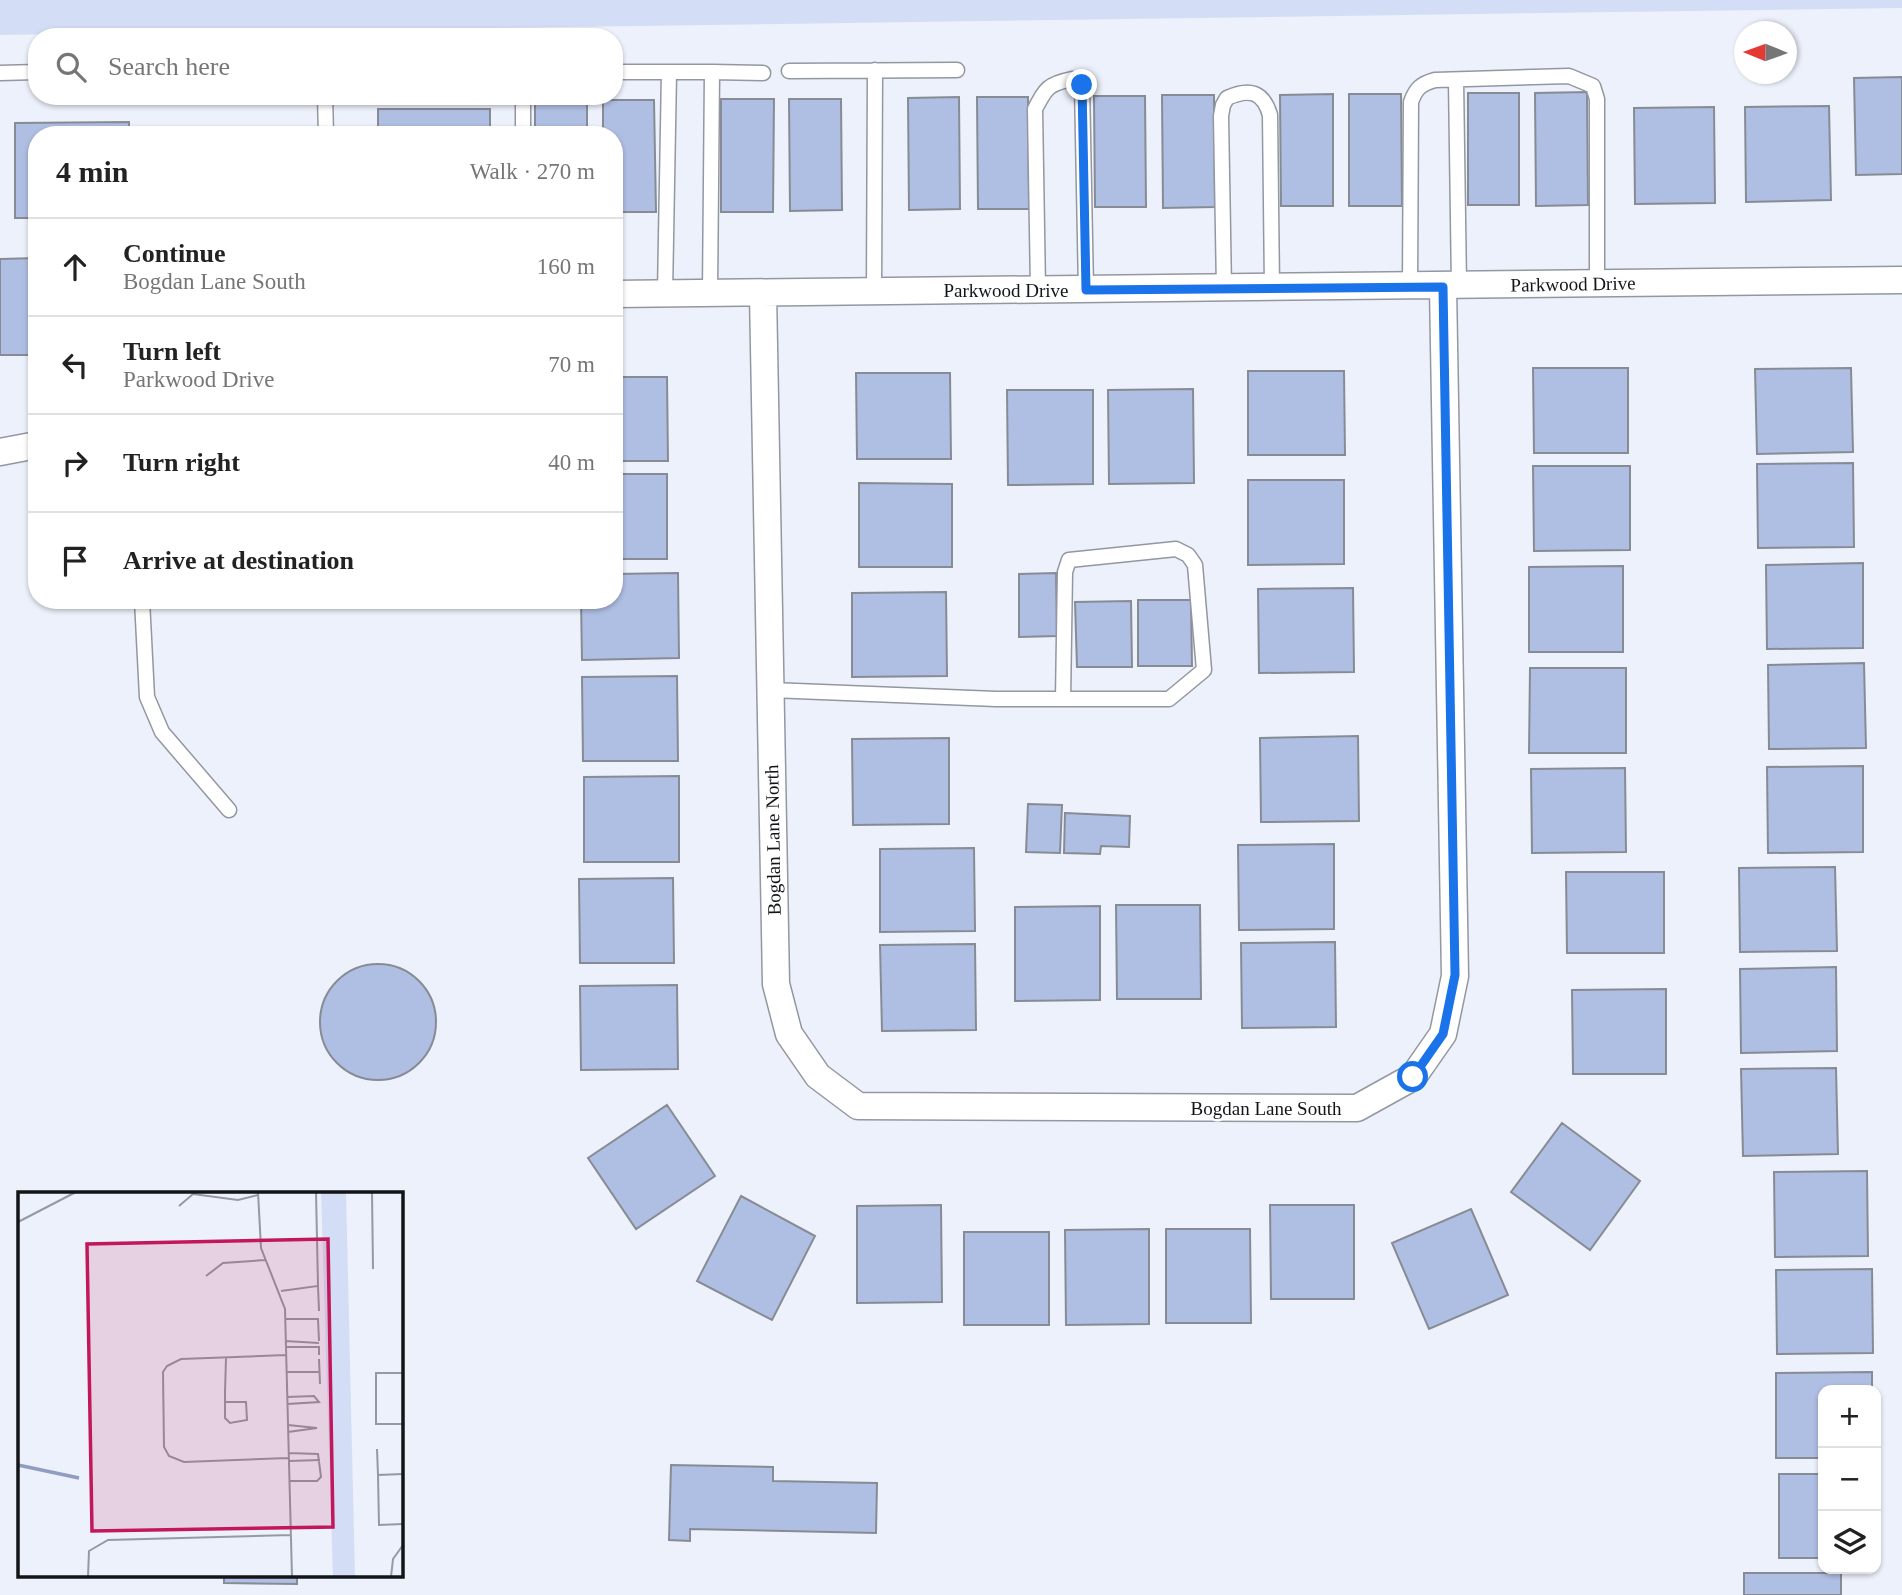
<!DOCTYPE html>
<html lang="en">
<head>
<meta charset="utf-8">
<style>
  :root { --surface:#fff; --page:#f2f2f2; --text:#222; --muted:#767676; --line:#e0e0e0 }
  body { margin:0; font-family:"Times New Roman",serif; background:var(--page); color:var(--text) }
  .controls { position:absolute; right:21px; bottom:21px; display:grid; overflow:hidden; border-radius:14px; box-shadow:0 2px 5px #0004 }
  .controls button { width:63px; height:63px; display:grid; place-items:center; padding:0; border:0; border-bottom:2px solid var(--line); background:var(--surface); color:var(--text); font:35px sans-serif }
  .compass { position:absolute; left:1734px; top:21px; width:63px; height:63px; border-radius:50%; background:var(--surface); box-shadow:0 2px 5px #0004; rotate:271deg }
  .stop { position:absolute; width:21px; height:21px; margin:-16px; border:5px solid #1a73e8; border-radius:50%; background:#fff }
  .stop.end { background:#1a73e8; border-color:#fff; box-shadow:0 2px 7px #0008 }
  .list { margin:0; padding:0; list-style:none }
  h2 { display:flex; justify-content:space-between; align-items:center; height:91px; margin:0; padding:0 28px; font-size:30px }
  h2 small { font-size:23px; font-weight:400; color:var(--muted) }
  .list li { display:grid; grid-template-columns:46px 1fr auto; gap:21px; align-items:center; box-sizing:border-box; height:98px; padding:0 28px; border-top:2px solid var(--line) }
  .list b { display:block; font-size:26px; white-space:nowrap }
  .list p { margin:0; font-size:23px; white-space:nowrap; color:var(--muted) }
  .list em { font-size:23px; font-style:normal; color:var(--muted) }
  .icon { flex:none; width:38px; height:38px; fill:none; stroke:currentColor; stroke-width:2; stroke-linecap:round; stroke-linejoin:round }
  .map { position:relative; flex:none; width:1902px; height:1595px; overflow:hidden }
  .search { position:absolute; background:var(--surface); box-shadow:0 2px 5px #0004; left:28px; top:28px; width:595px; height:77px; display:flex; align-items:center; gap:18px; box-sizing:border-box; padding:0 24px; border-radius:28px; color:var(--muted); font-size:26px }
  .panel { position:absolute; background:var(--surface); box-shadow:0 2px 5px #0004; left:28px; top:126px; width:595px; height:483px; border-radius:28px }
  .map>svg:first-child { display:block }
</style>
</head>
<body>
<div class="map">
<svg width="1902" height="1595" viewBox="0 0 1902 1595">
  <rect width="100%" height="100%" fill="#edf1fb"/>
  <!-- green -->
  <path fill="#d3def6" d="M0,0H1902V8L0,35Z"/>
  <!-- building -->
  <path fill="#afbee3" stroke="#878b94" stroke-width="2" d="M1902,77V174L1856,175L1854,78Z
    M1587,92L1588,205L1536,206L1535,93Z
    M1468,93H1519V205H1468Z
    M1333,94V206H1281L1280,95Z
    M1349,94H1401L1402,206H1349Z
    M1162,95H1214L1215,207L1163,208Z
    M1094,96H1145L1146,207H1095Z
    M959,97L960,209L909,210L908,98Z
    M977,97H1028L1029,209H978Z
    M721,99H774L773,212H721Z
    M789,99H841L842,210L790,211Z
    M587,100V135H535V101Z
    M603,100H654L656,212H614V135H603Z
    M1829,106L1831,200L1746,202L1745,107Z
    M1714,107L1715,203L1635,204L1634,108Z
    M378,109H490V135H378Z
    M129,122V135H37V218H15V123Z
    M263,132V135H166V133Z
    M37,258V355H0V259Z
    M1533,368H1628V453H1534Z
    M1851,368L1853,452L1757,454L1755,369Z
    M1248,371H1344L1345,455H1248Z
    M856,373H950L951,459H857Z
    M614,377H667L668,461H614Z
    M1193,389L1194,483L1109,484L1108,390Z
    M1007,390H1093V484L1008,485Z
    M1853,463L1854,547L1758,548L1757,464Z
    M1533,466H1630V550L1534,551Z
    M614,474H667V559H614Z
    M1248,480H1344V564L1248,565Z
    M859,483L952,484V567H859Z
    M1863,563V648L1767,649L1766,565Z
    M1623,566V652H1529V567Z
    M678,573L679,658L582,660L581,600H614V574Z
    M1056,573L1057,636L1019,637V574Z
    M1353,588L1354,672L1259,673L1258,589Z
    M946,592L947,676L852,677V593Z
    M1138,600H1191L1192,666H1138Z
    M1131,601L1132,667H1077L1075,602Z
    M1864,663L1866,748L1769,749L1768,665Z
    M1530,668H1626V753H1529Z
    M677,676L678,761H583L582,677Z
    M1358,736L1359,821L1261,822L1260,738Z
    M949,738V824L853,825L852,739Z
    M1863,766V852L1768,853L1767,767Z
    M1625,768L1626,852L1532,853L1531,769Z
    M679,776V862H584V777Z
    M1028,804L1062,805L1060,853L1026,852Z
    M1065,813L1130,816L1129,847L1101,846L1100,854L1064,853Z
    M1334,844V929L1239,930L1238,845Z
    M974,848L975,931L880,932V849Z
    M1835,867L1837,951L1740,952L1739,868Z
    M1566,872H1664V953H1567Z
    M673,878L674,963H580L579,879Z
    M1116,905H1200L1201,999H1117Z
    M1100,906V1000L1015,1001V907Z
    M1335,942L1336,1027L1242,1028L1241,943Z
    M975,944L976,1030L882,1031L880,945Z
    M320 1022a58 58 0 1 1 116 0a58 58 0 1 1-116 0Z
    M1836,967L1837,1051L1741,1053L1740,969Z
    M677,985L678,1069L581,1070L580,986Z
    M1666,989V1074H1573L1572,990Z
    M1836,1068L1838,1154L1743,1156L1741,1069Z
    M667,1105L715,1176L636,1229L588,1158Z
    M1562,1123L1640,1181L1590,1250L1511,1192Z
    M1867,1171L1868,1256L1775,1257L1774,1172Z
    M741,1196L815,1236L772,1320L697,1281Z
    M941,1205L942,1302L857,1303V1206Z
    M1270,1205H1354V1299H1271Z
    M1471,1209L1508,1295L1429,1329L1392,1243Z
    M1149,1229V1324L1066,1325L1065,1230Z
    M1166,1229H1250L1251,1323H1166Z
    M964,1232H1049V1325H964Z
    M1872,1269L1873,1353L1777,1354L1776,1270Z
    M1872,1372V1390H1823V1458H1776V1373Z
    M671,1465L773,1467V1481L877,1483L876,1533L690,1529V1541L669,1540Z
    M1779,1474H1823V1558H1779Z
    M1744,1573H1841V1595H1744Z
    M224,1576H297V1584L224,1583Z"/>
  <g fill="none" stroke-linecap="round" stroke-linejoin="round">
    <defs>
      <path id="lane" d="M789,71L957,70
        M614,72H669
        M0,73L37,72
        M1456,80L1459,286
        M325,96L326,135
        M523,135V96
        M1410,287L1411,102C1416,88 1421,84 1435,80L1569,76L1593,86L1597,99V284
        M1224,289L1221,116L1223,105L1227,98C1249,88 1263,91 1270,115L1272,288
        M1038,290L1035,109C1046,88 1048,84 1072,79L1082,85L1086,290
        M874,292L875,70
        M665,293L669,72H712
        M710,293L712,72L763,73
        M142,600L147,697L162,732L229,810
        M771,690L996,699H1169L1204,670L1195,565L1188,555L1176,549L1069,560L1065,572L1063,699"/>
      <path id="street" d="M763,293L776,984L789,1034L818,1076L858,1106L1357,1108L1413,1077L1443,1034L1455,976L1443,287
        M614,294L1902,280
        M0,452L37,445"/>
    </defs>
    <!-- lane casing -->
    <use href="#lane" stroke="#9397a0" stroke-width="17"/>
    <!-- street casing -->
    <use href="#street" stroke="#9397a0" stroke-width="29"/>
    <!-- lane -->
    <use href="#lane" stroke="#fff" stroke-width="14"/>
    <!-- street -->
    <use href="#street" stroke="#fff" stroke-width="26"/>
  </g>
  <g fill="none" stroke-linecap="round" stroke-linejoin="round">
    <!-- route -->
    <path stroke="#1a73e8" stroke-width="9" d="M1082,85L1086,290L1443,287L1455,975L1443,1034L1413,1077"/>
  </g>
  <g text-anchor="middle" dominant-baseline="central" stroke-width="5" stroke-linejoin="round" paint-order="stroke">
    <!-- street labels -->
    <g font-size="19" fill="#121417" stroke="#fefefe">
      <text transform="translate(1573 284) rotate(-1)">Parkwood Drive</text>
      <text x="1006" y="290">Parkwood Drive</text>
      <text transform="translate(773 840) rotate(-91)">Bogdan Lane North</text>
      <text x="1266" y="1108">Bogdan Lane South</text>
    </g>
  </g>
  <!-- overview -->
  <g transform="translate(18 1192)">
    <rect width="385" height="385" fill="#edf1fb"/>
    <path d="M303,0H328L337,385H315Z" fill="#d3def6"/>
    <path fill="none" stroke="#8e9dc1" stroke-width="3.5" d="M0,273L61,286"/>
    <path fill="none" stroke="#9599a0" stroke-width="2" d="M240,0L243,56L267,117L274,385M354,0L355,77M161,14L175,2L220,8L240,3M0,30L58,0M188,84L205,71L247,68M300,94L301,119M263,99L300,94L298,0M267,127H300L301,149M267,149L301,151M268,155H301V163M268,163L163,167L149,174L145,180L146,255L151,264L166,270L270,266M301,167L302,192M268,180H302M385,181H358V232H385M269,205L296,204L301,210L269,212M207,210H228L229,228L212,231L207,226V200L208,166M270,233L299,236L270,240M359,257L360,283M270,261L300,262L303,285L299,289H271M271,269L302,268M385,282L360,283L361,333L385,332M70,385L71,359L90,348L273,343M373,385L375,367L385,353"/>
    <path fill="#c2185b" fill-opacity="0.15" stroke="#c2185b" stroke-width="3.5" d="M310,47L315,335L74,339L69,52Z"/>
    <rect width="385" height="385" fill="none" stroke="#121417" stroke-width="3.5"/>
  </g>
</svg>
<div class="controls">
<button>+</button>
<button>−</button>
<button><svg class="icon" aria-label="layers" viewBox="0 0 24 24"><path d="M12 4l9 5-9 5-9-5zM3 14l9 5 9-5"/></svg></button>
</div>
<svg class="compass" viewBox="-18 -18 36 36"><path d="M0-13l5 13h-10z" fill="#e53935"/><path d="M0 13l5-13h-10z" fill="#767676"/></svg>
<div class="stop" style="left:1413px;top:1077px"></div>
<div class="stop end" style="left:1082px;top:85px"></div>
<div class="search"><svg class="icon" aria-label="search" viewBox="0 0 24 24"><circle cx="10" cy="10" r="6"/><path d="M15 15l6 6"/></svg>Search here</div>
<section class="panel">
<h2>4 min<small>Walk · 270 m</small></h2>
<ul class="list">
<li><svg class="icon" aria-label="ahead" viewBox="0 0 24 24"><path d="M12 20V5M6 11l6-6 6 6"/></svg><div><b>Continue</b><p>Bogdan Lane South</p></div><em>160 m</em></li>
<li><svg class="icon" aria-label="left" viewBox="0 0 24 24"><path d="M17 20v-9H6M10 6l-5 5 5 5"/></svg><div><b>Turn left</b><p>Parkwood Drive</p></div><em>70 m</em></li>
<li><svg class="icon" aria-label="right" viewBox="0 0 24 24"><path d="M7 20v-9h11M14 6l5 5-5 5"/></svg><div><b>Turn right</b></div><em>40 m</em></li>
<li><svg class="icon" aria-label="arrive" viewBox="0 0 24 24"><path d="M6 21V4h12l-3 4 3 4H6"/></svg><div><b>Arrive at destination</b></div></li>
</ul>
</section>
</div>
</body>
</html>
